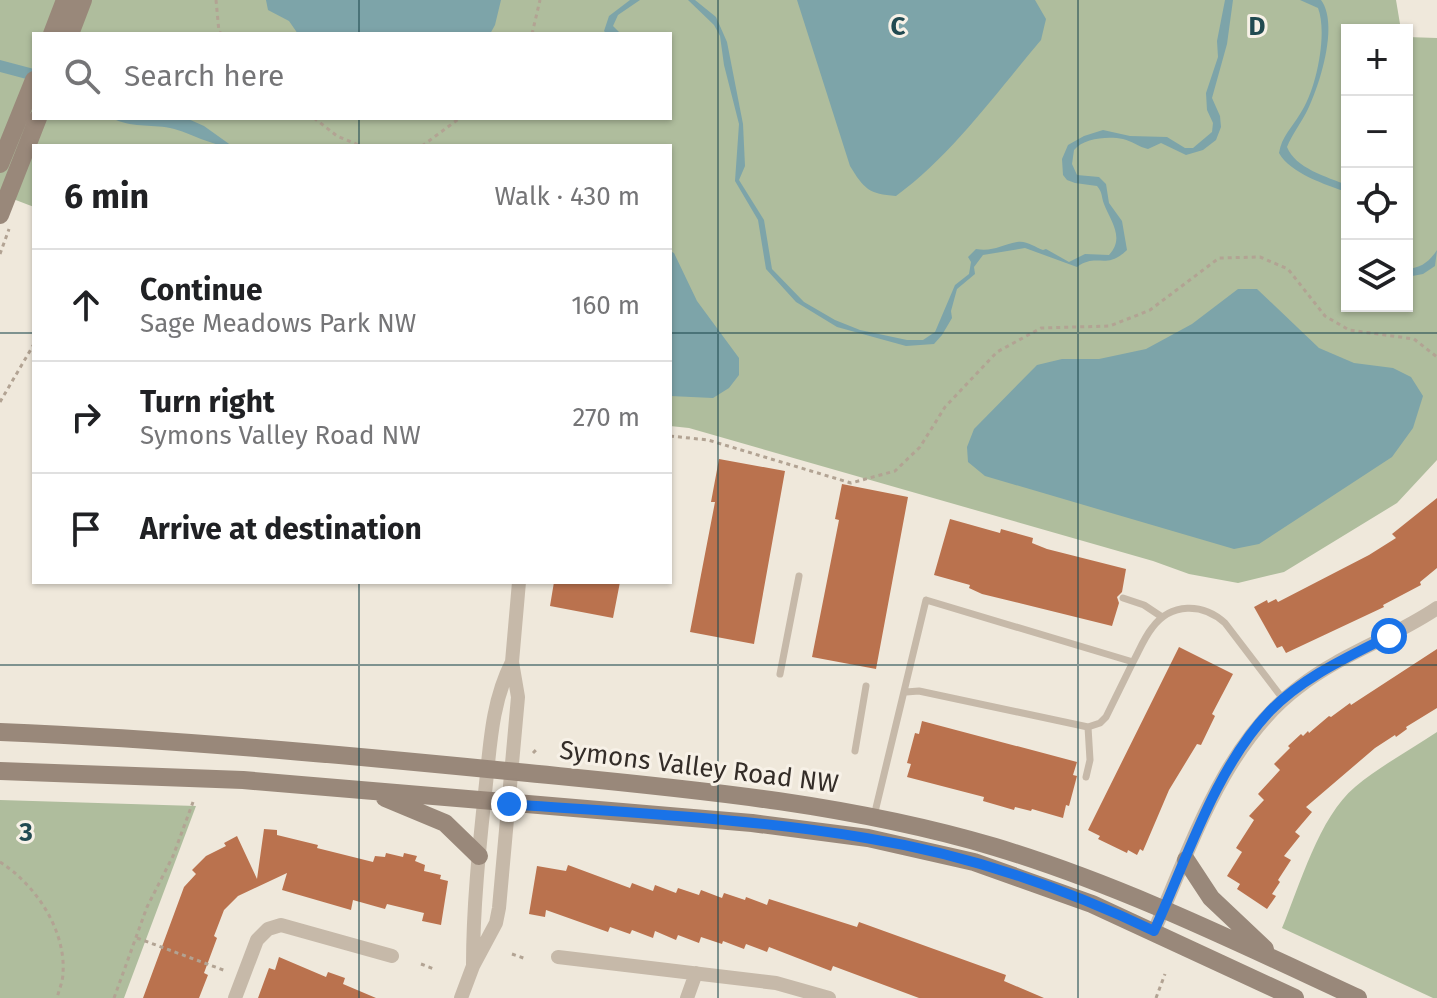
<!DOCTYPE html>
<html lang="en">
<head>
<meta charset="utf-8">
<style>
  :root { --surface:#fff; --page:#f2f2f2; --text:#202124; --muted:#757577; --line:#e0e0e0 }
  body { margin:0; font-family:"Fira Sans",sans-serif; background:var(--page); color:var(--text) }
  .controls { position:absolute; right:24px; top:24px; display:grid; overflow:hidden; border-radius:0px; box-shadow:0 2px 6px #0004 }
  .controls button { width:72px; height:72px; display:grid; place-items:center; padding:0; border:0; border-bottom:2px solid var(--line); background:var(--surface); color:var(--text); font:40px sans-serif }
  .stop { position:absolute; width:24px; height:24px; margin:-18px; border:6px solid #1a73e8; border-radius:50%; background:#fff }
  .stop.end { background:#1a73e8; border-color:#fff; box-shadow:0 2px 8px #0008 }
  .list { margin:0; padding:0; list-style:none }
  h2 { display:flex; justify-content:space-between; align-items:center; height:104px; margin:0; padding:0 32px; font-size:34px }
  h2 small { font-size:26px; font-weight:400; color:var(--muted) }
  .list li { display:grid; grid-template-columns:52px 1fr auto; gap:24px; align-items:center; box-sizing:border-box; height:112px; padding:0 32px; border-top:2px solid var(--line) }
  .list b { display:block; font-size:30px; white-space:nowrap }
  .list p { margin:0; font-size:26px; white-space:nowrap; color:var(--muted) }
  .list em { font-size:26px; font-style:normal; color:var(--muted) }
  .icon { flex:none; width:44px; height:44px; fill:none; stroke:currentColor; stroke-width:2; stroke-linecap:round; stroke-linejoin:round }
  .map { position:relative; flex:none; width:1437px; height:998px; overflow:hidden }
  .search { position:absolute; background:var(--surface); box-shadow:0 2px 6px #0004; left:32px; top:32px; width:640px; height:88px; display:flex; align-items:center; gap:20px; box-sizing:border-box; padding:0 28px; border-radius:0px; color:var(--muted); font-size:30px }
  .panel { position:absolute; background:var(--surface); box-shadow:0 2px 6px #0004; left:32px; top:144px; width:640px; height:440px; border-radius:0px }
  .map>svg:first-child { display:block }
</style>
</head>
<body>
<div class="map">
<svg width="1437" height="998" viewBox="0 0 1437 998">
  <rect width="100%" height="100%" fill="#efe8db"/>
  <!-- green -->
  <path fill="#afbd9d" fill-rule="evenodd" d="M0,0H1396L1401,30H1347V306H1407V37L1437,38V460L1397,503L1284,572L1238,583L1189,574L1153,561L689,428L670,426V146H34V207L0,194ZM34,34H670V118H34Z
    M1437,732V998H1433L1282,928C1300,885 1319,817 1355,787C1380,766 1410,750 1437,732Z
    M0,800L196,806L124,998H0Z"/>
  <!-- water -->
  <path fill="#7da4a9" d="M266,0H501L495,25L490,34H298L289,21L268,10Z
    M630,0H640L618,15L613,26L621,34H607L604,31L609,16Z
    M688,0H695L716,17L727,42L743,124L745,166L739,180L764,220L772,269L804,302L835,320L860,330L907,340H923L935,332L955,285L969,274L971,262L968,257L976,249C993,252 1001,245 1017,242C1026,240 1035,247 1043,250L1046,249L1069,262L1085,254L1109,255C1125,238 1111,222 1104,204C1101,196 1103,193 1097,186L1075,183L1067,180L1063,175L1062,159L1068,145L1084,136L1103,130L1130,136L1167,137L1185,148H1193L1212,132L1213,123L1207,110L1206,93L1218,57L1217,41L1225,0H1233L1227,44L1212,98L1220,116L1221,127L1216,140L1203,150L1186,155L1161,143L1148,149C1139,147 1132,141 1123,139C1108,136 1084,138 1074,150L1072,164L1077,175L1099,177L1106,184L1109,203L1122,221L1127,250C1105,271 1098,252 1077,267L1025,248L983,255L974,267L975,274L957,289L951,311L952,318L942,335L934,344L906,346L837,327L796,302L766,269L758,220L735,181L739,124L724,65L720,36L714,25Z
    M797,0H1035L1046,19L1041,40C995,94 953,154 896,196C869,194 864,189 850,166Z
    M1300,0H1321C1339,24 1320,84 1308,109C1302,122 1292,134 1287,147C1295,168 1327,177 1347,185V192C1326,185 1290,173 1279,153C1282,136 1291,129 1300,114C1316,91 1328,34 1318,8Z
    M0,60L34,69V81L0,72Z
    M112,118H186L204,126L232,146C209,146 193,133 170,128C150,124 131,128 112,118Z
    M1437,250L1435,266L1423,274L1407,277V269C1421,268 1429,262 1437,250Z
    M670,251L674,253L697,301L739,358V375L729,388L713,398L670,396Z
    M1238,289H1257L1319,348L1354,363L1393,368L1411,377L1423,396L1413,428L1392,457L1259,544L1234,549L985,476L968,462L967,447L974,429L1037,365L1062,359H1099L1146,349L1192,324Z"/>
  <!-- building -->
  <path fill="#ba724e" d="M719,459L785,471L754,644L690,632L715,502H711Z
    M842,484L908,497L876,669L812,657L839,520L835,519Z
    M1437,498V568L1420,582L1421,585L1383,605L1384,607L1286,653L1282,646L1277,648L1254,607L1267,600L1268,603L1276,599L1278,602L1369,555L1396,538L1392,534Z
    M950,519L1000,533L1001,529L1033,538L1032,543L1047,549L1126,569L1122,592L1117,597L1119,603L1112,626L982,594L969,588L970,585L934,575Z
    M554,582H620L613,618L550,606Z
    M1179,647L1233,674L1212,714L1215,716L1201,745L1197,744L1169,790L1143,851L1140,849L1137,855L1128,850L1127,853L1098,839L1100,836L1088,830Z
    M1437,649V708L1406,727L1407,729L1396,737L1395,735L1375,748L1306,807L1312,812L1295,832L1300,836L1284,856L1291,860L1278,880L1280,882L1272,894L1276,896L1267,909L1237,889L1240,884L1227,876L1242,852L1236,848L1254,820L1249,816L1264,800L1258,794L1280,770L1274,764L1290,748L1288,746L1301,734L1303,736L1308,731L1309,733L1329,716L1331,717L1350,703L1351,705Z
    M922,721L1077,762L1073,775L1077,776L1069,806L1066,805L1063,818L1032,809L1031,811L1015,807L1014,810L983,801L984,797L907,777L911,764L907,763L915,733L919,734Z
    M264,829L277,830V835L318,845L317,848L373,862L375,856L385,857L386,853L403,857L404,853L417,856L415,861L425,865L424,871L441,875L440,879L448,881L441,925L422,921L424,913L387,904L385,909L353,900L351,910L282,890L287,873L238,896L224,910L214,936L217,938L204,973L208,975L199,998H143L184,887L196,874L192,870L206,856L226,846L224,843L237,836L257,879Z
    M568,865L630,888L632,883L653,891L655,885L676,893L678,888L699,895L701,890L722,898L724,893L745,900L746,897L767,905L769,899L857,927L859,922L1006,975L1004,981L1044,998H919L833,966L831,971L769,947L767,952L746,944L744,949L723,941L722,944L701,937L699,943L678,935L676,940L655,931L653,938L632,930L630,934L610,927L608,932L546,910L545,917L529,914L537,866L566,871Z
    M279,957L326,977L328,972L345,978L343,984L376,998H258L269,968L275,970Z"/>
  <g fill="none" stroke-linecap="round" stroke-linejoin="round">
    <!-- path -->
    <path stroke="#b2a393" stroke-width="3" stroke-dasharray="4 4" stroke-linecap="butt" d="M216,0L219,32L223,34
      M532,34L540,0
      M314,118L337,136L361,146
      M422,146L460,118
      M0,254L9,229
      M0,402L34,344
      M670,436L708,440L851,483L895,471L920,447L945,407L997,352L1041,328L1110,326L1150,310L1219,258L1260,257L1288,269L1325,316L1349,330L1414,339L1437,357
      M533,753L537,749
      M0,862C35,884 66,930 63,973C63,981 59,990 57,998
      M137,938L226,971
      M512,954L526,959
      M421,964L434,969
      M114,998L147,907L173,856L193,802
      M1156,998L1165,974"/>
    <!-- lane -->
    <path stroke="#c6b9a9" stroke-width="7" d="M1123,598L1144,605L1162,617
      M1133,662C1139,651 1144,638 1152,628C1171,602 1203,603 1225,623L1283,699
      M780,674L799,576
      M855,751L866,686
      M1086,777L1090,760L1088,727
      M874,816L926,600L1133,662L1106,717L1100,723L1088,727L919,691L906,692"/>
    <!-- street -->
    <path stroke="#c6b9a9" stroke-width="14" d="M1154,931C1191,847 1223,744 1299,687C1341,654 1393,638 1437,608
      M558,957L776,983L829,998
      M473,965C473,908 479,850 485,793C490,748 491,703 512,662
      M235,998L257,940L268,929L281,925L392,956
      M461,998L473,966L496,923L499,908L518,697L512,662L519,582
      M687,998L696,973"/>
    <!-- secondary -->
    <path stroke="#99887a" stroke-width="18" d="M52,34L65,0
      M70,34L83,0
      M0,164L34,80
      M0,215L38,118
      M0,732C173,739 345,755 518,772C678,788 840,801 995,847C1121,885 1239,943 1358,998
      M0,771L243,780L752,823L868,838L974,862L1092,904L1295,998
      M385,798L445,823L479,856
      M1186,860L1211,898L1265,949"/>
  </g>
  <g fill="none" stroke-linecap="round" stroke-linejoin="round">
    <!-- route -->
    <path stroke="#1a73e8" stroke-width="10" d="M509,804C628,813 748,818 866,838C965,854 1064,888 1154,931C1187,859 1215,769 1270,711C1303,677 1348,657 1389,636"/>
  </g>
  <!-- grid -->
  <path fill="none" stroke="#214a51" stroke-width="2" stroke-opacity="0.55" d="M359,0V34M718,0V998M1078,0V998M359,118V146M0,333H34M670,333H1437M359,582V998M0,665H1437"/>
  <g text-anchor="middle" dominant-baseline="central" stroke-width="6" stroke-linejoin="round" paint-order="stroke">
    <!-- street labels -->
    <g font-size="26" fill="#342d28" stroke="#f7f1e7">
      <text transform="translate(699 767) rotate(7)">Symons Valley Road NW</text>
    </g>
  </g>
  <g font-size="26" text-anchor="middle" font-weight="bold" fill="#214a51" stroke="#f7f1e7" stroke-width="6" stroke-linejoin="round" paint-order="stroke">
    <text x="898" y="35">C</text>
    <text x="1257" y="35">D</text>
    <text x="26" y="841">3</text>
  </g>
</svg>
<div class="controls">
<button>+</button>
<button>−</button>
<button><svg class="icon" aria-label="locate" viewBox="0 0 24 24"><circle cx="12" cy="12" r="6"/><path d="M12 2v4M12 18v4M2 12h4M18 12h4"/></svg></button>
<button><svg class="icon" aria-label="layers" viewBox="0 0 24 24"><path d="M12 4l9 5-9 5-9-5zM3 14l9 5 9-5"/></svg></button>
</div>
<div class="stop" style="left:1389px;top:636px"></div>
<div class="stop end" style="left:509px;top:804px"></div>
<div class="search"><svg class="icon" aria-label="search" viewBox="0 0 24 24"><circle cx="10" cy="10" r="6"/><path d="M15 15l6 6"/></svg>Search here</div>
<section class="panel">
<h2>6 min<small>Walk · 430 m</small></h2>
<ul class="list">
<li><svg class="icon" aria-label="ahead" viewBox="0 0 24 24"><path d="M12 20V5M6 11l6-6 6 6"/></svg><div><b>Continue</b><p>Sage Meadows Park NW</p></div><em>160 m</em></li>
<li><svg class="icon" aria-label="right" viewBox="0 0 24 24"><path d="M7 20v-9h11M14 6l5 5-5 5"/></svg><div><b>Turn right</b><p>Symons Valley Road NW</p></div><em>270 m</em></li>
<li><svg class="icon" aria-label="arrive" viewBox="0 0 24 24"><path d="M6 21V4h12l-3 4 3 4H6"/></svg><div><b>Arrive at destination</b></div></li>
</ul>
</section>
</div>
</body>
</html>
